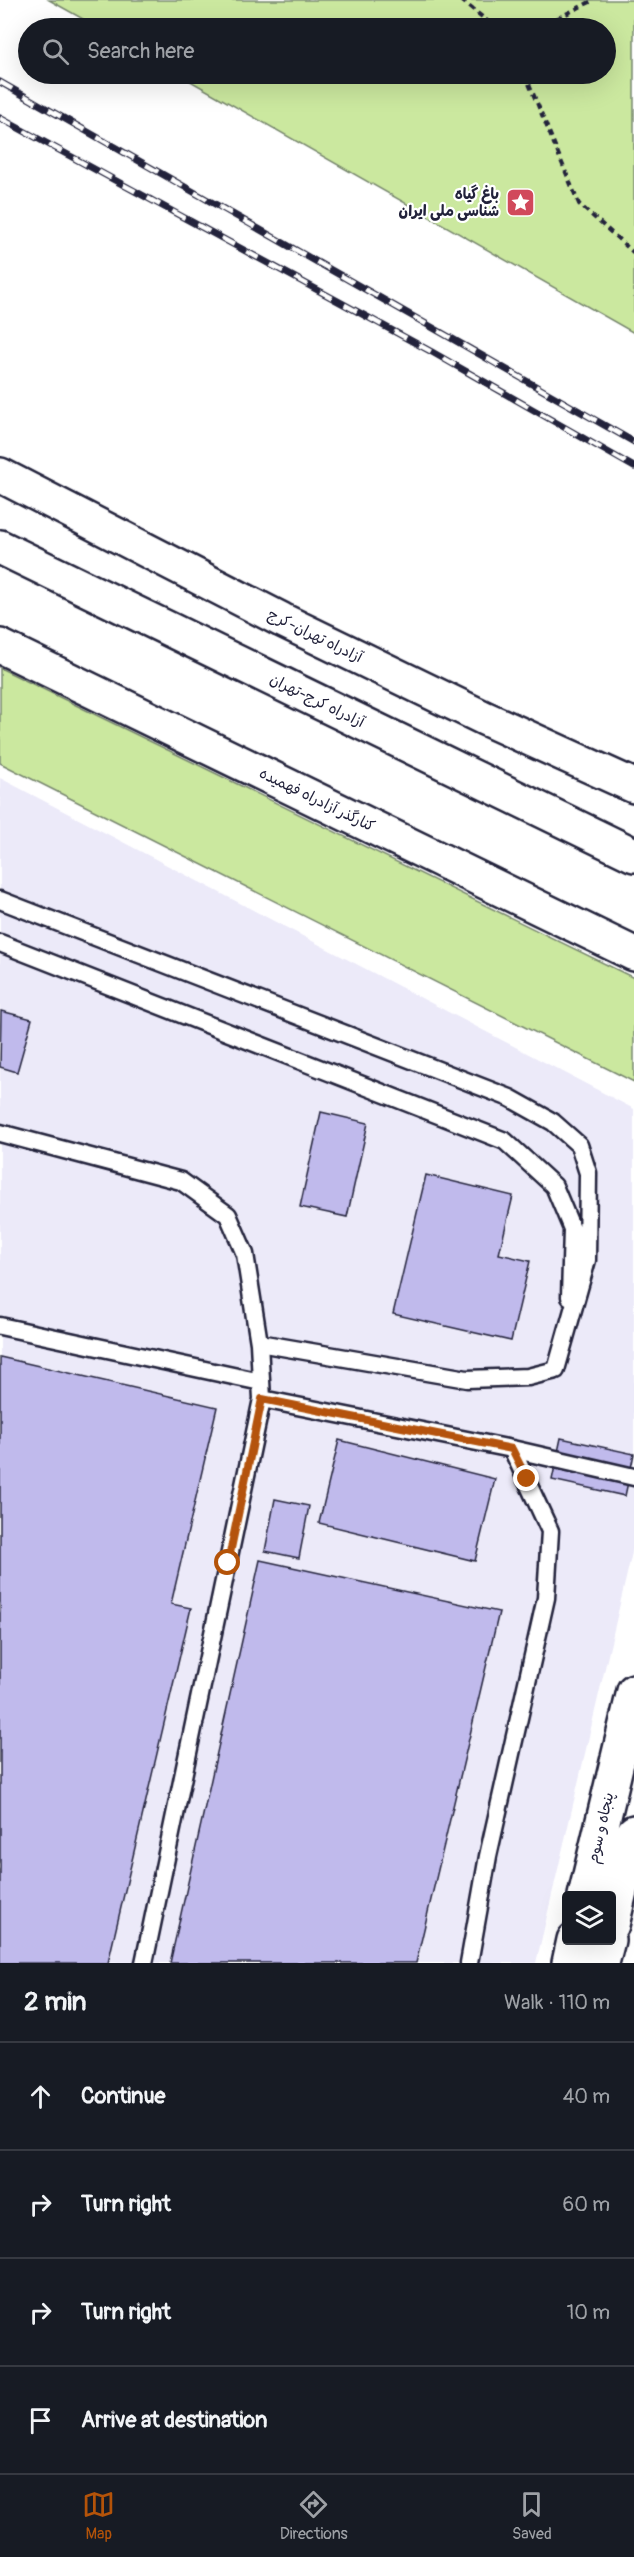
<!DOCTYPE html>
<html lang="en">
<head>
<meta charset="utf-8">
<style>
  :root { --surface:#171b24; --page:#242831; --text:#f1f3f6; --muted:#9ea1a6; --line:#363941; --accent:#b45309 }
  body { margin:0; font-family:Pangolin,"Playpen Sans Arabic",sans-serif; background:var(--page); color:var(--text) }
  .controls { position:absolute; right:18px; bottom:18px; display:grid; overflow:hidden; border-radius:6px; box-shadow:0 6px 24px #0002 }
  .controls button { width:54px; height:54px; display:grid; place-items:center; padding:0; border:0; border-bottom:2px solid var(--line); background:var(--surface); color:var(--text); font:30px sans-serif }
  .stop { position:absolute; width:18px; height:18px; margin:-14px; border:4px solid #b45309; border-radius:50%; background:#fff }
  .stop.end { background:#b45309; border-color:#fff; box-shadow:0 2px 6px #0008 }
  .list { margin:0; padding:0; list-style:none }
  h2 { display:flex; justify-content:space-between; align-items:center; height:78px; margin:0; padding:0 24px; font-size:26px }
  h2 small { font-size:20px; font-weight:400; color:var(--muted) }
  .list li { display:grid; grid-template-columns:39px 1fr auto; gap:18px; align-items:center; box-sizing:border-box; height:108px; padding:0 24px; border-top:2px solid var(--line) }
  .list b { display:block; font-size:22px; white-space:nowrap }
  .list em { font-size:20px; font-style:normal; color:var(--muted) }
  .icon { flex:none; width:33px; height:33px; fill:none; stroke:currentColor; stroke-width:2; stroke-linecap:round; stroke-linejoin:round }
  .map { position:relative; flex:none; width:634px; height:1963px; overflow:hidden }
  .search { position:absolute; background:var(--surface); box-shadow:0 6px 24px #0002; left:18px; right:18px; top:18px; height:66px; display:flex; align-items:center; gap:15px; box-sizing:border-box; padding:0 21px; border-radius:33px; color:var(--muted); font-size:22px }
  .sheet { height:510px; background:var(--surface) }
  nav { display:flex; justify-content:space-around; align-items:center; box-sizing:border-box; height:84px; border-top:2px solid var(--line); background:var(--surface); font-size:16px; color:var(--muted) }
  nav a { display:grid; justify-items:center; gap:3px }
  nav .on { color:var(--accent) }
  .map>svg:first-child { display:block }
</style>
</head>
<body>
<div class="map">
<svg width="634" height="1963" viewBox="0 0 634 1963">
  <rect width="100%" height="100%" fill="#fff"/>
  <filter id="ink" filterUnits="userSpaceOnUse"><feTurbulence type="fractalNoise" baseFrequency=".0167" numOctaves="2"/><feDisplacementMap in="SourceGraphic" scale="12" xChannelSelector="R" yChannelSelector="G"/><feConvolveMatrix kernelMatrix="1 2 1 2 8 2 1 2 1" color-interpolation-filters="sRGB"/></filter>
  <g filter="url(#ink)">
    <!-- built -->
    <path fill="#eceaf9" d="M0,778L634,1109V1544L536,1963H0Z"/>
    <!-- green -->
    <path fill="#cbe89f" stroke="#76856d" stroke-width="1.5" d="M49,0H634V333L178,74H606V28H99Z
      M0,668L634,978V1082L0,763Z"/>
    <!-- building -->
    <path fill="#c0baec" stroke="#22223b" stroke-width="1.5" d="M1,1011L32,1019L17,1072L0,1067Z
      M321,1112L368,1123L347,1217L300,1207Z
      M426,1175L513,1196L499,1254L530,1261L511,1341L393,1314Z
      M0,1357L217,1407L171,1604L191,1608L108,1963H0Z
      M561,1438L634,1454L625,1496L552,1480Z
      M339,1440L495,1479L475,1561L319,1523Z
      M275,1499L309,1506L299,1558L265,1551Z
      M260,1560L499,1612L416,1963H170Z"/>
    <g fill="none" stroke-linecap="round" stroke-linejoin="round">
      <defs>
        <path id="service" d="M0,900L510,1098L553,1122L579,1145L588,1173L587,1260L556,1370L528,1377L467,1379L259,1343
          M0,943L505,1141L554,1186L572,1229L570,1297
          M0,1133L181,1181L228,1215L245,1254L259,1343L262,1399L512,1449L634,1477
          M0,1326L261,1382
          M144,1963L262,1399
          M469,1963L488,1856L546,1598L550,1531L512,1449"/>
        <path id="tertiary" d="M585,1896L634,1691
          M612,1925L634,1832
          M569,1963L574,1940
          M602,1963L608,1940"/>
        <path id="secondary" d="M0,646L634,954"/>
        <path id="motorway" d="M0,475L282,620L484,718L634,786
          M0,547L634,855"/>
      </defs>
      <!-- service casing -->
      <use href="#service" stroke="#22223b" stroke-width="21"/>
      <!-- tertiary casing -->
      <use href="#tertiary" stroke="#22223b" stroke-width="38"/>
      <!-- secondary casing -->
      <use href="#secondary" stroke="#22223b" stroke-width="38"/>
      <!-- motorway casing -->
      <use href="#motorway" stroke="#22223b" stroke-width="38"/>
      <!-- path -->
      <path stroke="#22223b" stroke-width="4" stroke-dasharray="6 4.5" stroke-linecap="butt" d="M461,0L496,28
        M538,28L594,0
        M525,74L579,204L634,253"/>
      <!-- service -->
      <use href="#service" stroke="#fff" stroke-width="16"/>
      <!-- tertiary -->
      <use href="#tertiary" stroke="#fff" stroke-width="33"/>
      <!-- secondary -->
      <use href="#secondary" stroke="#fff" stroke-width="33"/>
      <!-- motorway -->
      <use href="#motorway" stroke="#fff" stroke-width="33"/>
      <defs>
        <path id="rail" d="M0,82L634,442
          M0,118L432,352L634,467"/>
      </defs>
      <!-- rail casing -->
      <use href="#rail" stroke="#22223b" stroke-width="7"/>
      <!-- rail -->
      <use href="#rail" stroke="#fff" stroke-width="4.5" stroke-dasharray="14" stroke-linecap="butt"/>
    </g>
  </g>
  <g fill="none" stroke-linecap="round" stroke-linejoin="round" filter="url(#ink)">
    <!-- route -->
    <path stroke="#b45309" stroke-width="8" d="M228,1563L262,1399L512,1449L527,1479"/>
  </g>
  <!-- icons -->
  <defs>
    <symbol id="sight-square" viewBox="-11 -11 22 22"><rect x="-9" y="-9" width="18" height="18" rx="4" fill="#d1495b" stroke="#fff"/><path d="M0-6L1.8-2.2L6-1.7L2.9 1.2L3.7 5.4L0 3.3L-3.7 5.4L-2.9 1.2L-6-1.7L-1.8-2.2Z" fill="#fff"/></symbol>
  </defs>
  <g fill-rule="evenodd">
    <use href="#sight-square" x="504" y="186" width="33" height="33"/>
  </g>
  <g text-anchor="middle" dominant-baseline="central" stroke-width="4.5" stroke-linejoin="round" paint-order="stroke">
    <!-- poi labels -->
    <g font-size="15" font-weight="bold" fill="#22223b" stroke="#fff" text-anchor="end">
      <text x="499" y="194">باغ گیاه‌<tspan x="499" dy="17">شناسی ملی ایران</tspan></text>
    </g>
    <!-- street labels -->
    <g font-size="15" fill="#22223b" stroke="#fff">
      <text transform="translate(315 636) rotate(26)">آزادراه تهران-کرج</text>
      <text transform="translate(317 701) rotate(26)">آزادراه کرج-تهران</text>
      <text transform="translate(317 800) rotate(26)">کنارگذر آزادراه فهمیده</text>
      <text transform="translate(601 1828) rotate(-77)">پنجاه و سوم</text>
    </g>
  </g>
</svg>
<div class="controls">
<button><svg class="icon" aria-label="layers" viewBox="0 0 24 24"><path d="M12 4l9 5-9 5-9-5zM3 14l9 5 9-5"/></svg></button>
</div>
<div class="stop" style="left:228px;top:1563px"></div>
<div class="stop end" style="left:527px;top:1479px"></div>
<div class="search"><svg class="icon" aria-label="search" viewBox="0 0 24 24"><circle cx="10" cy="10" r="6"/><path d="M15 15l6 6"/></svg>Search here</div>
</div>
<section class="sheet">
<h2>2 min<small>Walk · 110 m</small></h2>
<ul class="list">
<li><svg class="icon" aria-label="ahead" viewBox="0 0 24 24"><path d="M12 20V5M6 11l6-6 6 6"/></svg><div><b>Continue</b></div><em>40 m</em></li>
<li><svg class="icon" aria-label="right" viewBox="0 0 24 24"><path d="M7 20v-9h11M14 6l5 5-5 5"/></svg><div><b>Turn right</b></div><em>60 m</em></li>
<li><svg class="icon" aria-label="right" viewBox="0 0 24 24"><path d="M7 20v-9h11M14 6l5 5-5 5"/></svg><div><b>Turn right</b></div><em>10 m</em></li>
<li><svg class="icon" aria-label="arrive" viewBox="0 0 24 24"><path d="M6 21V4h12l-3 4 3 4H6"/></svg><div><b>Arrive at destination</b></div></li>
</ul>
</section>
<nav>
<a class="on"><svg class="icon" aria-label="map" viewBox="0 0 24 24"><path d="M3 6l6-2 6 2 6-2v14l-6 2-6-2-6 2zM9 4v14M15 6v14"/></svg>Map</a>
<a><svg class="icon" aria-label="directions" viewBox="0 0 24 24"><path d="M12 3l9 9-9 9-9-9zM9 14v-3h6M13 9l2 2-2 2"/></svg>Directions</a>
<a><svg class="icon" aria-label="saved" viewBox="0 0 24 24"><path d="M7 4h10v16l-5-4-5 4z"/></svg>Saved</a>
</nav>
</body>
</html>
